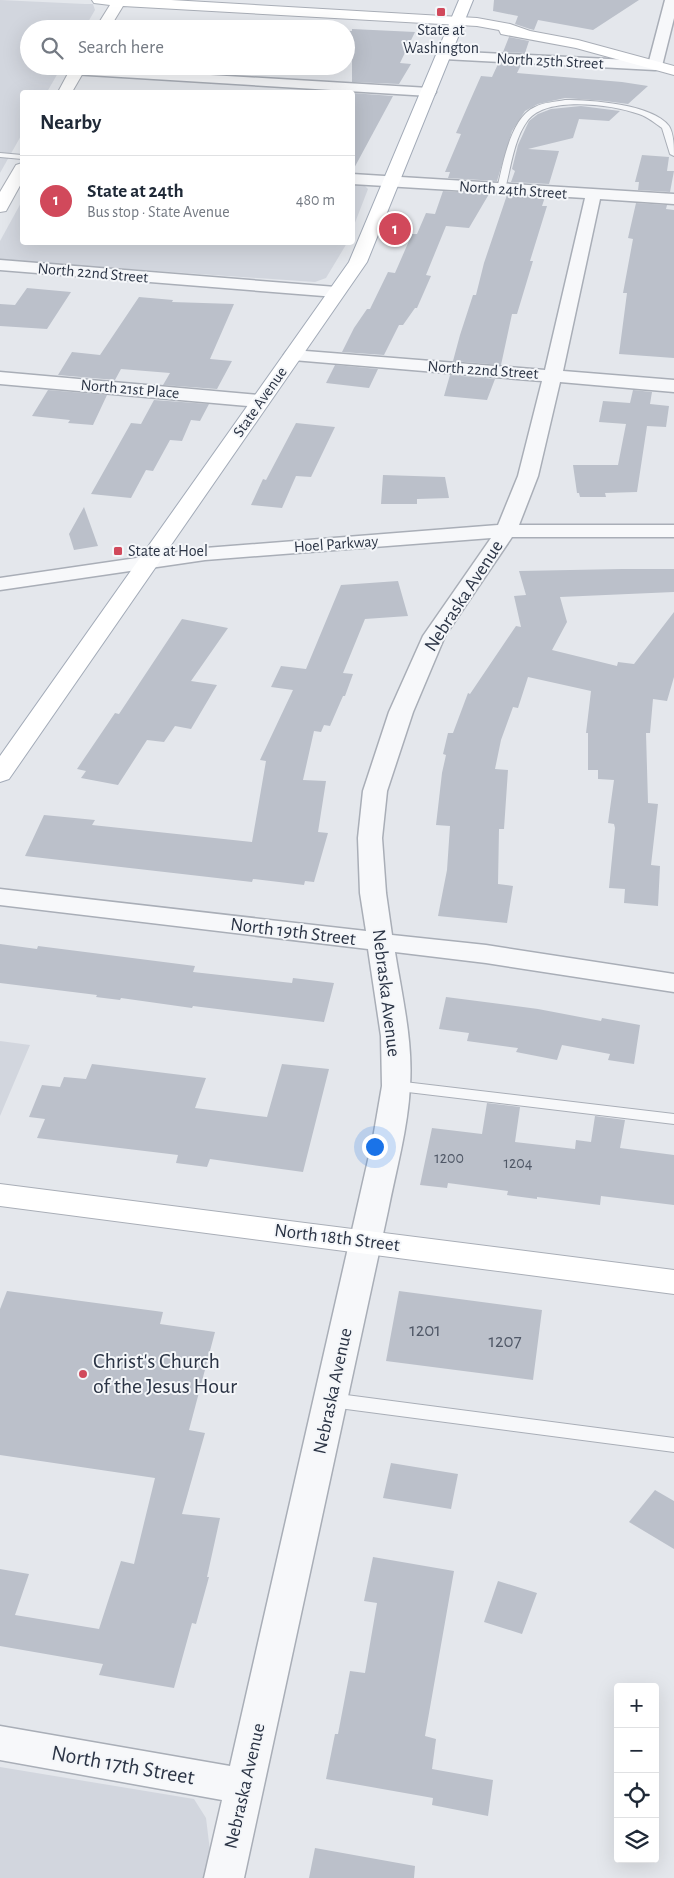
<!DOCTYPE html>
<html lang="en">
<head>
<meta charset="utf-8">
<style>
  :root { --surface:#fff; --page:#f2f2f3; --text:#1f2937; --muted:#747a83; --line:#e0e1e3; --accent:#d1495b }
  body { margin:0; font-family:"Alegreya Sans",sans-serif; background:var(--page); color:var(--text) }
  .controls { position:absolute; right:15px; bottom:15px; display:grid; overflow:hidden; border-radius:5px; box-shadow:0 5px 20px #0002 }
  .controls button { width:45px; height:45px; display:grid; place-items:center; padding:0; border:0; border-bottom:1px solid var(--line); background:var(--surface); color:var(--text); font:25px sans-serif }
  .you { position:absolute; left:374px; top:1146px; width:18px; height:18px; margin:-12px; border:4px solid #fff; border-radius:50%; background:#1a73e8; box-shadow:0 0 0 8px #1a73e833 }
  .badge { display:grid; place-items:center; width:32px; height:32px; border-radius:50%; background:var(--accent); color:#fff; font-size:16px; font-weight:700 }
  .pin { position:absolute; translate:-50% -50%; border:2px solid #fff; box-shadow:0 1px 5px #0006 }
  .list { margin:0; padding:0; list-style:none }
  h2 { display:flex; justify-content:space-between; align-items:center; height:65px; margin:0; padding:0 20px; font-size:21px }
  h2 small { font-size:16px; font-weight:400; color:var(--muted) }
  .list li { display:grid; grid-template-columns:32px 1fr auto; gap:15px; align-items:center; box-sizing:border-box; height:90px; padding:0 20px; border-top:1px solid var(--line) }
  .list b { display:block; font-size:19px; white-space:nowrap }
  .list p { margin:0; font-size:16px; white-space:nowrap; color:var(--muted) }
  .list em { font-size:16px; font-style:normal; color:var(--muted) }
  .icon { flex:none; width:28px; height:28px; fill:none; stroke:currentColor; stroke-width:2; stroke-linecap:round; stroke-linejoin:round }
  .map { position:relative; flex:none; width:674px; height:1878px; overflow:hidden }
  .search { position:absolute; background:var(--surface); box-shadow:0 5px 20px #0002; left:20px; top:20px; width:335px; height:55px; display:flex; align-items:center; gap:12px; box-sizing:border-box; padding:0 18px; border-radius:28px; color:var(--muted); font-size:19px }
  .panel { position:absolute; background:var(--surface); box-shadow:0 5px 20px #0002; left:20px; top:90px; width:335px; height:155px; border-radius:5px }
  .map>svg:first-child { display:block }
</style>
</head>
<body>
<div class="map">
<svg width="674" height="1878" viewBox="0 0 674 1878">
  <rect width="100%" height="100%" fill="#e4e7ec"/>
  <!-- built -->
  <path fill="#d2d6de" d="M0,0L85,4H93L95,10L84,29H29V66H62L47,92H22V134L0,173Z
    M353,183L363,184L368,189L353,228Z
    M22,201V242L347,243L326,278L315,282L0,260V241Z
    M0,1041L30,1045L0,1116Z
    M0,1767L194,1799L206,1818L210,1851L204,1878H0Z"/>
  <!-- building -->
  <path fill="#bbc0ca" d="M494,0H639L593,30L538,20L534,30L530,29L515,24L518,16L493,11Z
    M352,29L415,32L400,63L411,64L399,84L352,82V44L346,55V31H352Z
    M509,37L529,41L525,53L503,52Z
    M498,64L521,65L517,73L622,82L648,86L628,104L605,101L565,98L538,104L525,111L512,131L497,181L448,178L450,172H445L461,134L456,133L469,103L481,76L492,77Z
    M352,93L393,96L352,172Z
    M581,106L620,111L609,121L579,119L573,138L528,149L559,151L549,184L511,182L515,171L512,169L518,145L529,121L538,114L551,109Z
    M642,155L669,157L667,171H674L670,192L638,190L639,182H635Z
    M443,191L489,194L469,228L446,226L426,275L431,276L417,308H415L403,325H399L384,355L342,352L354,328L367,309H370L388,272L395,273L412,234H417L426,213L435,214Z
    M507,195L545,197L542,206H547L530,261H533L517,314H512L501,365L453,361L460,335L473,295H476L484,263Z
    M636,203L667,205L666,209L674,210V358L619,354L627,293H623L633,239L628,238Z
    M27,288L71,292L47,329L0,326V304L15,305Z
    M139,297L173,300L172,302L234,304L210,359L232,361L217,389L163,385L170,373L121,369L115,380L58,375L72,352L100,355Z
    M335,365L378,369L369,388L326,383Z
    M450,375L495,379L487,400L444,396Z
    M48,390L107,395L93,425L68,423L70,420L32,416Z
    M633,390L652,392L650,404L669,406L666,427L647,426L637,492L605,493L606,497H580L579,493H577L573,465H618L626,424L599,422L603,401L630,403Z
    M154,400L209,404L200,421L191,420L182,441L170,440L153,471L146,470L131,498L91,494L131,423L141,424Z
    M296,423L335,427L311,477L296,476L282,508L251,505L263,479L266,480Z
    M383,475L445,477L449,498L417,499V504H381Z
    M84,507L98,546L74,550L69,534Z
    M622,569H674V592L560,597L567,622L552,650L617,666L618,662L634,664L674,612V677L667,701L653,699L650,733H646L648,803L658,804L651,865L660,866L658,906L624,903L625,889L609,888L615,828L614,824L608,823L614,780L598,779V770H588V733H586L591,691L528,677L518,708L513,707L501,740L495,769L508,770L504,829H499L498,884L513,886L507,923L438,916L447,870L450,826L436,825L442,773L446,755L443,754L448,733H453L468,693L470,694L516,626L521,627L514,596L526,595L519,571Z
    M398,581L408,616L365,619L343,673L353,674L345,696H343L330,726L324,725L321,732L314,731L303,780L326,781L318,832L328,833L314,882L305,881L304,885L253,879L252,882L25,856L44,815L95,820L92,825L252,842L266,761L260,760L293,690L271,687L281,666L306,669L341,585Z
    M182,619L228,628L191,681L217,685L191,729L175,726L164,742L147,740L118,785L81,778L86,771L77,769L115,713L119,714Z
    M0,944L37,949L38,946L195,966L193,972L292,983L293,978L334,983L324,1022L193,1006L192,1008L121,998L120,1000L96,997L97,995L0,983Z
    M446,997L538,1009L601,1021L602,1018L640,1025L634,1064L608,1060L610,1054L562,1045L557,1060L516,1052L518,1048L467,1041L469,1033L439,1029Z
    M92,1064L206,1078L195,1108L267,1117L282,1064L329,1069L303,1172L210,1159L207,1167L176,1163L178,1155L37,1138L45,1119L29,1117L42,1085L60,1087L64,1077L86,1079Z
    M487,1103L520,1107L515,1142L575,1149L576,1140L591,1142L595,1116L625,1120L620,1148L674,1155V1205L601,1196L600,1205L537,1197V1199L507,1195L508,1191L448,1183L447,1188L420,1185L432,1128L482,1134Z
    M7,1291L163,1312L160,1324L215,1332L189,1430L205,1433L182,1514L220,1518L207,1577H209L196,1624L192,1623L174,1688L99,1675L103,1664L0,1646V1569L29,1574L15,1615L99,1629L121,1561L134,1564L155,1478L0,1455V1309Z
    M399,1291L542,1310L533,1380L386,1361Z
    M391,1463L458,1474L451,1509L383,1498Z
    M655,1490L674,1501V1549L629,1522Z
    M373,1557L454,1571L425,1736L436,1739L432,1769L493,1780L488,1816L432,1805L433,1798L326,1779L335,1734H338L350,1671L365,1673L377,1603L364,1601Z
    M498,1581L537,1593L522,1634L484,1622Z
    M315,1848L415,1866L414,1878H309Z"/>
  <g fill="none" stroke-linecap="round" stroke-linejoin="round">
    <defs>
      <path id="lane" d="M565,100C591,100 652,104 669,126C674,134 674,147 674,156L670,154L662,128C655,123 648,117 639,114C613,105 548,95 528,120C514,138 511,167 505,189L498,191L497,189C503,165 510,118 535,107C544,102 555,102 565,100Z
        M0,153L22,155V159L0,157Z
        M396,1081L674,1114V1124L391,1090L389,1086L391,1082Z
        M331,1393L674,1438V1452L331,1407L325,1405L322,1400L325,1395Z"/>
      <path id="street" d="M665,0H674V18L662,66L660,69L655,70L444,59L437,55L444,51L649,61Z
        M77,67L429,88L434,89L436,92L434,95L429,96L72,74L70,71L72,68Z
        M352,174L674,194V204L600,199L563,371L674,380V392L560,382L538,476L519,525H674V537H512L445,636L413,712L387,791L382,838L386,893L392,935L486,945L674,974V992L486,963L395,952C402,996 413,1041 410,1086C408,1128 396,1170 388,1211L244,1878H204L222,1800L0,1760V1726L230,1766L373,1138L382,1086L381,1036L368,949L0,905V889L366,931L360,893L358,838L363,791L389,712L423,636L491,538L205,560L0,590V578L205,548L498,525L518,476L542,381L293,360L287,359L284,355L287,351L293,350L545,370L585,198L352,184Z
        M0,260L336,287L342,288L345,292L342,296L336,297L0,270Z
        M0,372L260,395L267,397L269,401L267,405L260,407L0,384Z"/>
      <path id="secondary" d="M92,0H171L477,18L510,24L530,31L578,40L674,66V75L576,48L506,35L501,34L499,30L477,26L123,6L109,29H95L110,5L94,3Z
        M72,66H87L72,92H58Z
        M22,163V182L6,211L0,212V192L16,165Z
        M0,1184L674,1270V1294L0,1206Z"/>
      <path id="primary" d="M459,0H473L367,262L9,779L0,782V756L349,262Z"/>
    </defs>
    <!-- lane casing -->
    <use href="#lane" stroke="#a9aeb7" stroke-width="2"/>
    <!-- street casing -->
    <use href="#street" stroke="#a9aeb7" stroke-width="3"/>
    <!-- secondary casing -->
    <use href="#secondary" stroke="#a9aeb7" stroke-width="2"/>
    <!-- primary casing -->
    <use href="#primary" stroke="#a3abb8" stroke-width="2"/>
    <!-- lane -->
    <use href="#lane" fill="#f7f8fa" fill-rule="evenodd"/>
    <!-- street -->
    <use href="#street" fill="#f7f8fa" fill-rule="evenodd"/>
    <!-- secondary -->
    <use href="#secondary" fill="#fff" fill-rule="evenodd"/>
    <!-- primary -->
    <use href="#primary" fill="#fff" fill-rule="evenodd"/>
  </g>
  <!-- markers -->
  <g fill="#d1495b" stroke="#f4f6f9" stroke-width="2">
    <rect x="436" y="7" width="10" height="10" rx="2.5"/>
    <rect x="113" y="546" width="10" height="10" rx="2.5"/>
    <circle cx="83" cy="1374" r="5"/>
  </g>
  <g text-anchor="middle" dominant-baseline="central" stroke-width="4" stroke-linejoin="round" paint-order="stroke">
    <!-- far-poi labels -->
    <g font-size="16" fill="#2b3445" stroke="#f4f6f9">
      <text x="441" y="30">State at<tspan x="441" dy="18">Washington</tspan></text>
      <text x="128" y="551" text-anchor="start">State at Hoel</text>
    </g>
    <!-- far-street labels -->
    <g font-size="16" fill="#2b3445" stroke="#f4f6f9">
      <text transform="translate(550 61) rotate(3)">North 25th Street</text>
      <text transform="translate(513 190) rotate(4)">North 24th Street</text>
      <text transform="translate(93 273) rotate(5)">North 22nd Street</text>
      <text transform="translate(483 370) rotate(4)">North 22nd Street</text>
      <text transform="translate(130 389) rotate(5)">North 21st Place</text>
      <text transform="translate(260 402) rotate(-55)">State Avenue</text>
      <text transform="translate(336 544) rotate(-4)">Hoel Parkway</text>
    </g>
    <!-- number labels -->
    <g font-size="16" fill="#4f5766">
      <text x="449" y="1158">1200</text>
      <text x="518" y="1163">1204</text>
    </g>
    <!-- street labels -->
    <g font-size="19" fill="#2b3445" stroke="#f4f6f9">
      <text transform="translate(464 596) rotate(-57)">Nebraska Avenue</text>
      <text transform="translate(293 932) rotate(7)">North 19th Street</text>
      <text transform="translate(386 993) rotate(83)">Nebraska Avenue</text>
      <text transform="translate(337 1238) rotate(7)">North 18th Street</text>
      <text transform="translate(333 1391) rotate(-78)">Nebraska Avenue</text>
      <text transform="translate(245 1786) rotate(-77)">Nebraska Avenue</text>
    </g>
    <!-- near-number labels -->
    <g font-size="19" fill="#4f5766">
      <text x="425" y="1330">1201</text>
      <text x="505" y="1341">1207</text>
    </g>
    <!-- near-poi labels -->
    <g font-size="22" fill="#2b3445" stroke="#f4f6f9" text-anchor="start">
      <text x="93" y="1361">Christ's Church<tspan x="93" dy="25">of the Jesus Hour</tspan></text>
    </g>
    <!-- near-street labels -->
    <g font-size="22" fill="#2b3445" stroke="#f4f6f9">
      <text transform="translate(123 1765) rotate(10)">North 17th Street</text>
    </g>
  </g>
</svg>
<div class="controls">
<button>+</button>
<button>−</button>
<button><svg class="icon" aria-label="locate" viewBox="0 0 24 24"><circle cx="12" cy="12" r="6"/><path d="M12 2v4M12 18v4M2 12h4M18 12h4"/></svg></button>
<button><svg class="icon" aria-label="layers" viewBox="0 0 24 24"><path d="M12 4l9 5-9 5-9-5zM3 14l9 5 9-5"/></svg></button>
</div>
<div class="you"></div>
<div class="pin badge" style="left:395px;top:229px">1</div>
<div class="search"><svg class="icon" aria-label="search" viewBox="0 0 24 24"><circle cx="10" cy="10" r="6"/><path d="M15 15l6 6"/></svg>Search here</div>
<section class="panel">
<h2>Nearby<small></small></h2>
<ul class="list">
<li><span class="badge">1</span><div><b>State at 24th</b><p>Bus stop · State Avenue</p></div><em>480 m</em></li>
</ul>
</section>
</div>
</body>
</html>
